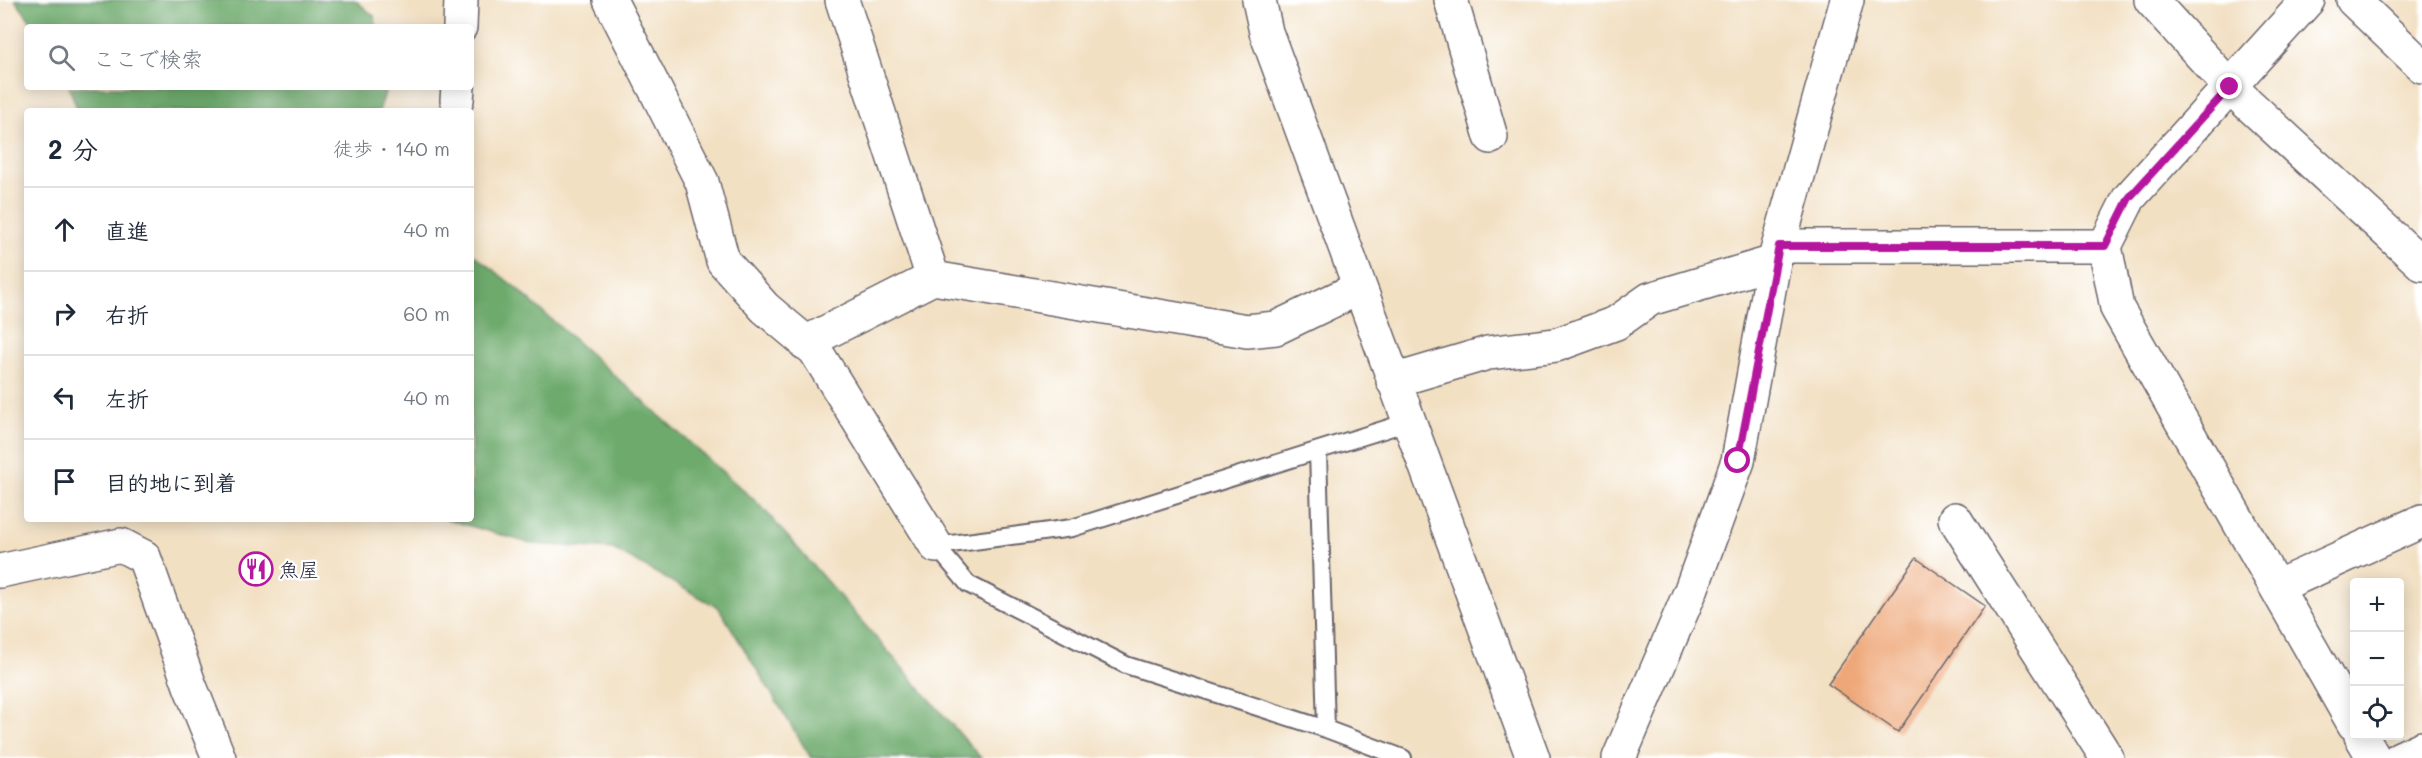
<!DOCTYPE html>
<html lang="ja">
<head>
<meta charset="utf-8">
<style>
  :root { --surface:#fff; --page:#f6f6f7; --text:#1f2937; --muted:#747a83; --line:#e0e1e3 }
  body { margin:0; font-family:Mali,"Klee One",sans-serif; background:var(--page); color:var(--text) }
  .controls { position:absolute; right:18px; bottom:18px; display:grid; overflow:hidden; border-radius:6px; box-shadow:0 3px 15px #0003 }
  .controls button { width:54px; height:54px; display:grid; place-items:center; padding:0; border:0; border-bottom:2px solid var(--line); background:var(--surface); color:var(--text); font:30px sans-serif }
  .stop { position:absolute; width:18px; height:18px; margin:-14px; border:4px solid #b5179e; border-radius:50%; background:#fff }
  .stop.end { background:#b5179e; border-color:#fff; box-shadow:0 2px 6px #0008 }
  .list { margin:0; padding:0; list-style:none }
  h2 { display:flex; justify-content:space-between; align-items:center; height:78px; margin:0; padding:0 24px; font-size:26px }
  h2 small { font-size:20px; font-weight:400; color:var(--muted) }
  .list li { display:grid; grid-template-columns:39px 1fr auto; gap:18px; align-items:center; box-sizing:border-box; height:84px; padding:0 24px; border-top:2px solid var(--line) }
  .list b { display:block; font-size:22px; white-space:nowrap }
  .list em { font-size:20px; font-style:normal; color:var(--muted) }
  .icon { flex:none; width:33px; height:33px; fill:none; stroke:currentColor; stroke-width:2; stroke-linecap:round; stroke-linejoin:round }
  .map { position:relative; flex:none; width:2422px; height:758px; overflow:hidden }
  .search { position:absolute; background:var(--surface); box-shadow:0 3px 15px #0003; left:24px; top:24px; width:450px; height:66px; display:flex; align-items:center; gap:15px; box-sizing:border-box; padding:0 21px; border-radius:6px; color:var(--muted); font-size:22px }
  .panel { position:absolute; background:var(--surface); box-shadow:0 3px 15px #0003; left:24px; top:108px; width:450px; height:414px; border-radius:6px }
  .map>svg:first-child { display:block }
</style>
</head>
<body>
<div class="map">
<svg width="2422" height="758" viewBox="0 0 2422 758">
  <rect width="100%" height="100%" fill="#fff"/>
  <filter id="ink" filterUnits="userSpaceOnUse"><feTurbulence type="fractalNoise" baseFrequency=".0167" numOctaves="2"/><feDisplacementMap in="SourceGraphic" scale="12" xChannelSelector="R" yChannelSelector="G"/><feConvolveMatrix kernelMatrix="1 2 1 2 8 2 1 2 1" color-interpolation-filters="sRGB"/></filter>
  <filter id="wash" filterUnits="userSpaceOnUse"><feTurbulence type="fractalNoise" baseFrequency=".008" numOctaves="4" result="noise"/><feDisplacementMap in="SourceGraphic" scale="24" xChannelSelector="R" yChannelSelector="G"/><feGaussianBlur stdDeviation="1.35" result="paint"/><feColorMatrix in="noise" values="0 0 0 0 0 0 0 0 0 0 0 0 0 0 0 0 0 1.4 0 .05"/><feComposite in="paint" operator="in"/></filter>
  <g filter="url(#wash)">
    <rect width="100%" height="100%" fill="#f2e0c3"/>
    <!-- forest -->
    <path fill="#6daa6c" stroke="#486654" stroke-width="1.5" d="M15,0H355L374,16L377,27H35Z
      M69,87H387L379,111H78Z
      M471,252L515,287L761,506L981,758H811L719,608L613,549L532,544L446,519H471Z"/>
    <g id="blocks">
      <!-- building -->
      <path fill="#eea778" d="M1916,558L1985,606L1898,732L1828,684Z"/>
    </g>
  </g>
  <g filter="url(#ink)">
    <use href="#blocks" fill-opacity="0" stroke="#6b646b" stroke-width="1.5"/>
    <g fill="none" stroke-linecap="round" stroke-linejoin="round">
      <defs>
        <path id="service" d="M1318,451L1326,729
          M936,546L968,584L1126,665L1326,729L1403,758
          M936,546L1072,528L1408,422"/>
        <path id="minor" d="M610,0L702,182L723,261L765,308L815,350L936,546
          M842,0L933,278
          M1451,0L1491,137
          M2151,0L2230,87L2422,264
          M2308,0L2129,198L2105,246L2117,308L2354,724
          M460,27L461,0
          M457,100L458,87
          M1779,246H2105
          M805,343L933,278L1247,331L1276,328L1359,288
          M1393,381L1488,353L1556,345L1616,323L1650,299L1774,262
          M1955,519L2107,758
          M0,571L121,545L144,557L190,686L219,758
          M2276,587L2422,521
          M2361,736L2374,758
          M1619,758L1691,590L1738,461L1774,262L1847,0
          M2400,758L2422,748"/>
        <path id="tertiary" d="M1259,0L1266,32L1533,758
          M2353,0L2422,66"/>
      </defs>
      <!-- service casing -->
      <use href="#service" stroke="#6b646b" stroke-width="20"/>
      <!-- minor casing -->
      <use href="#minor" stroke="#6b646b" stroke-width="36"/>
      <!-- tertiary casing -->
      <use href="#tertiary" stroke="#6b646b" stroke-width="36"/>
      <!-- service -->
      <use href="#service" stroke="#fff" stroke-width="16"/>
      <!-- minor -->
      <use href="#minor" stroke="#fff" stroke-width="33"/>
      <!-- tertiary -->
      <use href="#tertiary" stroke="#fff" stroke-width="33"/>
    </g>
  </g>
  <g fill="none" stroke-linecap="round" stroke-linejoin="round" filter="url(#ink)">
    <!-- route -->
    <path stroke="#b5179e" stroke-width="8" d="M1738,461L1779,246H2105L2129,198L2230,87"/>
  </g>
  <!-- icons -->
  <defs>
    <symbol id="restaurant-ring" viewBox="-11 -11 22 22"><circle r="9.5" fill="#fff" stroke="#b5179e" stroke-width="1.5"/><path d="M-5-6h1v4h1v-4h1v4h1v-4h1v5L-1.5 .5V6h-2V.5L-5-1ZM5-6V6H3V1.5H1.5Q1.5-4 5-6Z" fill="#b5179e"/></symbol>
  </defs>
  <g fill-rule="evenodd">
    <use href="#restaurant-ring" x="237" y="550" width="38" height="38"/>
  </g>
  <g text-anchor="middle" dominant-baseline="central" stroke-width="4.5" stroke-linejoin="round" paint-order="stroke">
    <!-- poi labels -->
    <g font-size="20" fill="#22223b" stroke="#fff" text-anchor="start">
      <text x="279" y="569">魚屋</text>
    </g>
  </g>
</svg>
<div class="controls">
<button>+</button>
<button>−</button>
<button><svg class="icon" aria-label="locate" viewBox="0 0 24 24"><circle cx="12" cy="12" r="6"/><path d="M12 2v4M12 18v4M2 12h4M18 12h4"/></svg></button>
</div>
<div class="stop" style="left:1738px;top:461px"></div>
<div class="stop end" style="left:2230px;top:87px"></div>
<div class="search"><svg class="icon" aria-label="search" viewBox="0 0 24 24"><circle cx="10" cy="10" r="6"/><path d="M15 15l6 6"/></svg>ここで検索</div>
<section class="panel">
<h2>2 分<small>徒歩 · 140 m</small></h2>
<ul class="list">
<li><svg class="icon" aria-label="ahead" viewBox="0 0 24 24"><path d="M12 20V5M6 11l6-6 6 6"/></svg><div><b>直進</b></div><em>40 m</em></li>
<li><svg class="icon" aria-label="right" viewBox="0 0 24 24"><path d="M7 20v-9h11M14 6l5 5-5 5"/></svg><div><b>右折</b></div><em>60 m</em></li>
<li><svg class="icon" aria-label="left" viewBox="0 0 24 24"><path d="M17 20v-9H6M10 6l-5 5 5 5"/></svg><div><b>左折</b></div><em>40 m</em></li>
<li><svg class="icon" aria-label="arrive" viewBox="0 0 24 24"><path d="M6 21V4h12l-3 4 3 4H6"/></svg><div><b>目的地に到着</b></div></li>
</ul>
</section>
</div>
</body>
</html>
